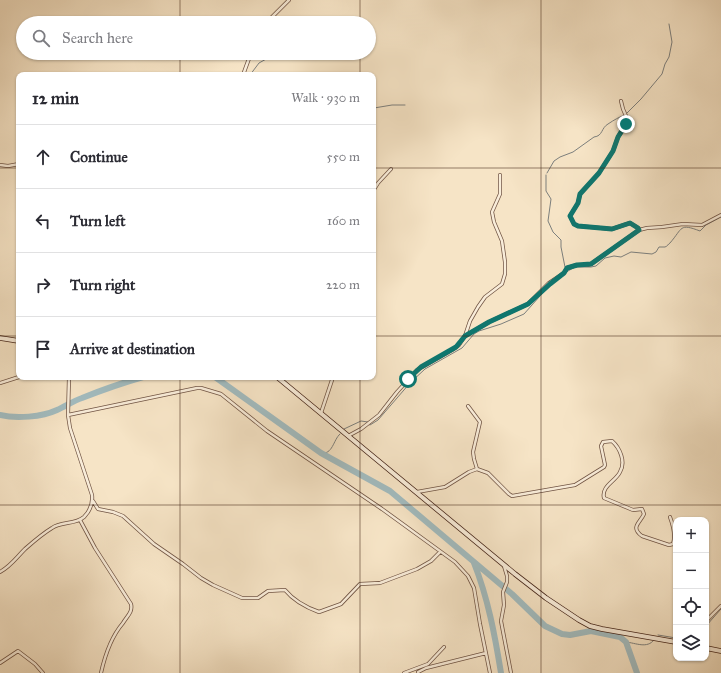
<!DOCTYPE html>
<html lang="en">
<head>
<meta charset="utf-8">
<style>
  :root { --surface:#fff; --page:#f7f7f7; --text:#2b2b33; --muted:#7c7c81; --line:#e1e1e2 }
  body { margin:0; font-family:"IM FELL Great Primer",serif; background:var(--page); color:var(--text) }
  .controls { position:absolute; right:12px; bottom:12px; display:grid; overflow:hidden; border-radius:8px; box-shadow:0 1px 3px #0004 }
  .controls button { width:36px; height:36px; display:grid; place-items:center; padding:0; border:0; border-bottom:1px solid var(--line); background:var(--surface); color:var(--text); font:20px sans-serif }
  .stop { position:absolute; width:12px; height:12px; margin:-9px; border:3px solid #0f766e; border-radius:50%; background:#fff }
  .stop.end { background:#0f766e; border-color:#fff; box-shadow:0 1px 4px #0008 }
  .list { margin:0; padding:0; list-style:none }
  h2 { display:flex; justify-content:space-between; align-items:center; height:52px; margin:0; padding:0 16px; font-size:17px }
  h2 small { font-size:13px; font-weight:400; color:var(--muted) }
  .list li { display:grid; grid-template-columns:26px 1fr auto; gap:12px; align-items:center; box-sizing:border-box; height:64px; padding:0 16px; border-top:1px solid var(--line) }
  .list b { display:block; font-size:15px; white-space:nowrap }
  .list em { font-size:13px; font-style:normal; color:var(--muted) }
  .icon { flex:none; width:22px; height:22px; fill:none; stroke:currentColor; stroke-width:2; stroke-linecap:round; stroke-linejoin:round }
  .map { position:relative; flex:none; width:721px; height:673px; overflow:hidden }
  .search { position:absolute; background:var(--surface); box-shadow:0 1px 3px #0004; left:16px; top:16px; width:360px; height:44px; display:flex; align-items:center; gap:10px; box-sizing:border-box; padding:0 14px; border-radius:22px; color:var(--muted); font-size:15px }
  .panel { position:absolute; background:var(--surface); box-shadow:0 1px 3px #0004; left:16px; top:72px; width:360px; height:308px; border-radius:8px }
  .map>svg:first-child { display:block }
</style>
</head>
<body>
<div class="map">
<svg width="721" height="673" viewBox="0 0 721 673">
  <rect width="100%" height="100%" fill="#f6e4c6"/>
  <filter id="stains"><feTurbulence type="fractalNoise" baseFrequency=".005" numOctaves="4"/><feColorMatrix values="0 0 0 0 .2 0 0 0 0 .09 0 0 0 0 .02 0 0 0 .5 -.17"/></filter>
  <radialGradient id="worn" r=".72"><stop offset=".6" stop-color="#630" stop-opacity="0"/><stop offset="1" stop-color="#630" stop-opacity=".3"/></radialGradient>
  <g fill="none" stroke-linecap="round" stroke-linejoin="round">
    <!-- stream -->
    <path stroke="#7c7f7d" stroke-width="1" d="M250,75L259,63L268,58
      M373,109L374,108L392,105H405
      M547,173L554,161L560,157L573,152L594,137C603,136 601,128 608,124C614,120 619,117 625,115L641,99L662,74L665,64L669,57L672,42L669,24
      M546,175V191L551,199L548,221L553,232L561,240V247L565,267
      M128,377L129,381
      M370,425L378,420L410,383L425,369L462,348L474,334L479,331L501,324L524,314L548,287L568,271L575,267H591L596,266L605,258L614,256L621,257L631,252L652,254L656,252L659,247C661,247 663,247 665,247C668,246 668,244 670,243C683,228 679,223 700,231L706,225L721,217
      M344,429L361,421L368,422
      M321,453C333,455 333,440 340,434
      M706,626L721,609
      M658,635L676,638
      M626,642C636,643 647,649 654,640"/>
    <!-- river -->
    <path stroke="#a2bcc0" stroke-width="6" d="M215,377L321,453L390,491L512,594L545,626L562,634L570,635L591,631L620,637L626,642L637,673
      M0,415C16,419 42,417 57,410C66,406 73,401 82,398C102,390 122,383 143,377
      M474,563C488,598 495,636 501,673"/>
    <defs>
      <path id="street" d="M266,23L289,0
        M243,75L251,53
        M621,101L623,109L626,116V124L625,127L618,137L613,151L599,173L580,194L578,203L570,216L574,224L578,226L612,229L630,223L638,228L639,230
        M0,165L8,166L19,164
        M373,191L378,183L391,169
        M465,336L489,322L528,304L549,283L564,273L567,268L577,265H587L591,264L639,230L647,228L662,227L683,224L702,225L721,215
        M0,383L19,377
        M468,406L480,422L473,452L474,459L477,469
        M321,413L333,377
        M68,415L197,388H201L221,394L267,431L382,509L455,562L468,576L474,588L480,624L490,673
        M348,436L361,429L379,415L397,392L417,370L452,350L459,345L465,336L470,321L478,307L485,297L502,284L505,274V262L502,241L494,222L492,212L500,194V175
        M417,492L445,487L469,472L477,469L488,473L509,494L512,496L575,485L604,467L605,465L601,446L603,442L612,441C620,448 626,462 620,472C616,481 601,486 604,498L633,510L642,509L644,514C640,523 630,527 642,536L669,545L673,544C676,535 673,525 670,517
        M93,501L98,509L113,512L123,516L154,544L183,564L201,578L213,585L242,598H258L268,591L285,590C294,601 305,607 319,612L341,604L360,584L380,583L417,569L431,561L440,552
        M80,520L95,548L131,604C133,612 127,616 123,623C111,637 105,655 101,673
        M504,566L507,576V582L503,592L504,605L501,621L511,673
        M0,572C11,566 16,558 25,549C33,542 42,534 52,528C61,521 75,525 84,517C90,511 93,504 92,495L70,428L68,415L69,377
        M706,621L721,606
        M0,663L18,651L35,664L43,673
        M418,672L426,668L486,653
        M404,673L428,664L444,647"/>
      <path id="secondary" d="M0,338L19,341
        M277,377L515,574L546,598L579,620L590,626L602,629L676,642
        M706,648L721,651"/>
    </defs>
    <!-- street casing -->
    <use href="#street" stroke="#705444" stroke-width="4"/>
    <!-- secondary casing -->
    <use href="#secondary" stroke="#442418" stroke-width="5.5"/>
    <!-- street -->
    <use href="#street" stroke="#f9edda" stroke-width="2.5"/>
    <!-- secondary -->
    <use href="#secondary" stroke="#f9edda" stroke-width="4"/>
  </g>
  <g fill="none" stroke-linecap="round" stroke-linejoin="round">
    <!-- route -->
    <path stroke="#0f766e" stroke-width="5" d="M408,379L421,367L456,347L465,336L489,322L528,304L550,284L564,273L567,268L577,265L591,264L639,230L638,228L630,223L612,229L578,226L574,224L570,216L578,203L580,194L599,173L613,151L618,137L626,124"/>
  </g>
  <!-- grid -->
  <path fill="none" stroke="#442418" stroke-width="1" stroke-opacity="0.55" d="M180,0V23M360,0V23M541,0V673M180,53V75M360,53V75M0,168H19M373,168H721M0,336H19M373,336H721M180,377V673M360,377V673M0,505H721"/>
  <rect width="100%" height="100%" filter="url(#stains)"/>
  <rect width="100%" height="100%" fill="url(#worn)"/>
</svg>
<div class="controls">
<button>+</button>
<button>−</button>
<button><svg class="icon" aria-label="locate" viewBox="0 0 24 24"><circle cx="12" cy="12" r="6"/><path d="M12 2v4M12 18v4M2 12h4M18 12h4"/></svg></button>
<button><svg class="icon" aria-label="layers" viewBox="0 0 24 24"><path d="M12 4l9 5-9 5-9-5zM3 14l9 5 9-5"/></svg></button>
</div>
<div class="stop" style="left:408px;top:379px"></div>
<div class="stop end" style="left:626px;top:124px"></div>
<div class="search"><svg class="icon" aria-label="search" viewBox="0 0 24 24"><circle cx="10" cy="10" r="6"/><path d="M15 15l6 6"/></svg>Search here</div>
<section class="panel">
<h2>12 min<small>Walk · 930 m</small></h2>
<ul class="list">
<li><svg class="icon" aria-label="ahead" viewBox="0 0 24 24"><path d="M12 20V5M6 11l6-6 6 6"/></svg><div><b>Continue</b></div><em>550 m</em></li>
<li><svg class="icon" aria-label="left" viewBox="0 0 24 24"><path d="M17 20v-9H6M10 6l-5 5 5 5"/></svg><div><b>Turn left</b></div><em>160 m</em></li>
<li><svg class="icon" aria-label="right" viewBox="0 0 24 24"><path d="M7 20v-9h11M14 6l5 5-5 5"/></svg><div><b>Turn right</b></div><em>220 m</em></li>
<li><svg class="icon" aria-label="arrive" viewBox="0 0 24 24"><path d="M6 21V4h12l-3 4 3 4H6"/></svg><div><b>Arrive at destination</b></div></li>
</ul>
</section>
</div>
</body>
</html>
